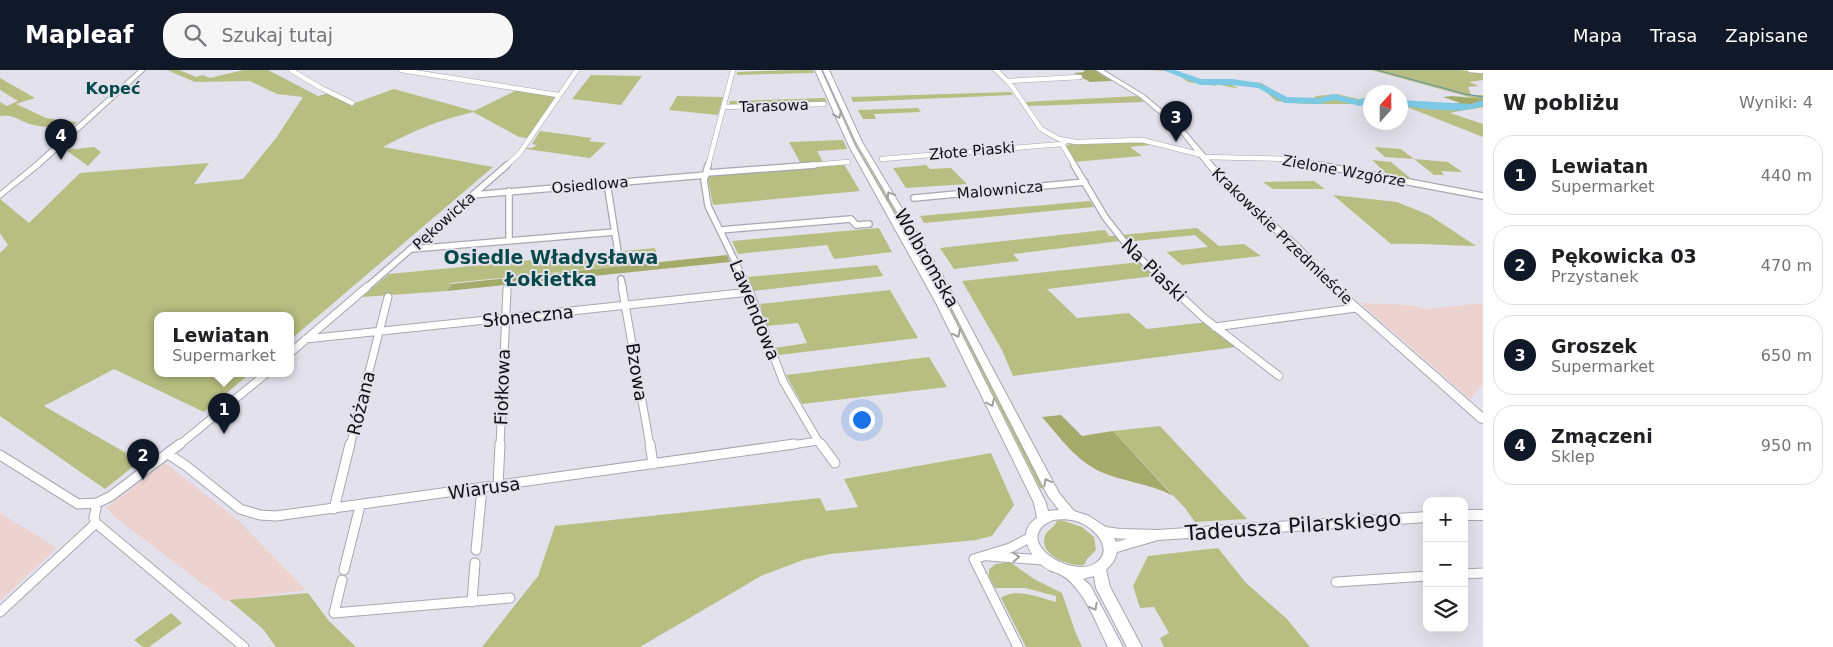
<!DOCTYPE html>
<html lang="pl">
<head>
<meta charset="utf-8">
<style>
  :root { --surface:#fff; --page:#f6f6f6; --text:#202124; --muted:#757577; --line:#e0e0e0; --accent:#111827 }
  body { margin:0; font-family:"DejaVu Sans",sans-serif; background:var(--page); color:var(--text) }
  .controls { position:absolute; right:15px; bottom:15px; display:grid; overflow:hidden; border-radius:10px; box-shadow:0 5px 20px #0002 }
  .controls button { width:45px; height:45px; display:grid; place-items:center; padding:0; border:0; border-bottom:1px solid var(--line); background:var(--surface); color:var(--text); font:25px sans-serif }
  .compass { position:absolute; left:1363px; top:15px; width:45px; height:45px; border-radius:50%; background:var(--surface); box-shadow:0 5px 20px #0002; rotate:21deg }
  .you { position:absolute; left:861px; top:349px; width:18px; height:18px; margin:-12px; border:4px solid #fff; border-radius:50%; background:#1a73e8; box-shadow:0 0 0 8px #1a73e833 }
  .badge { display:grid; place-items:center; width:32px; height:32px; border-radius:50%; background:var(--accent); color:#fff; font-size:16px; font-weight:700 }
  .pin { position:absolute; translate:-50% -41px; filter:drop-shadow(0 1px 2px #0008) }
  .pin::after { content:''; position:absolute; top:26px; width:18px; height:15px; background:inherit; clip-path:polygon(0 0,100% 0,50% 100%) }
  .popup { position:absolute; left:154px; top:242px; width:140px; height:65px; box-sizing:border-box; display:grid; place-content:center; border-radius:10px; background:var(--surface); filter:drop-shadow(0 1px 4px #0005); font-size:16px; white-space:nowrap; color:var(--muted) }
  .popup b { font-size:19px; color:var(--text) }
  .popup::after { content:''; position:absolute; left:50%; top:100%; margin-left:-10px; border:10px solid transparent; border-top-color:var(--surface) }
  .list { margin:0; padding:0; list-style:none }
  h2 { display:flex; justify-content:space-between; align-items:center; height:65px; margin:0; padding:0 20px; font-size:21px }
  h2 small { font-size:16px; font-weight:400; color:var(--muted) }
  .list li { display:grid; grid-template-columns:32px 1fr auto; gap:15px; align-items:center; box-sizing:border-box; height:80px; margin:0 10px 10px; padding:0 10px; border:1px solid var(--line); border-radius:20px }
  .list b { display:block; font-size:19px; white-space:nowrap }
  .list p { margin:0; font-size:16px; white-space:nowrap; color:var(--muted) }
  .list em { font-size:16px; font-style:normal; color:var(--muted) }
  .icon { flex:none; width:28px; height:28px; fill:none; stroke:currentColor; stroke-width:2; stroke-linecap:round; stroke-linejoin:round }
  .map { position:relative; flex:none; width:1483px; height:577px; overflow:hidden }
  header { display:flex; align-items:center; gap:30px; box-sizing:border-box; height:70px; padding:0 25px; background:var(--accent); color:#fff }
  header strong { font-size:24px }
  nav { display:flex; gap:28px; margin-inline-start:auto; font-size:18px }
  .search { width:350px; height:45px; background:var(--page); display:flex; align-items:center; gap:12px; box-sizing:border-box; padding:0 18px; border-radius:20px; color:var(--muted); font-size:19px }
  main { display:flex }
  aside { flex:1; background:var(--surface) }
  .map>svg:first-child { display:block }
</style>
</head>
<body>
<header>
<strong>Mapleaf</strong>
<div class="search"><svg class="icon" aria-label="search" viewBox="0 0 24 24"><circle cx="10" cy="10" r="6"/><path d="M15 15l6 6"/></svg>Szukaj tutaj</div>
<nav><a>Mapa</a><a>Trasa</a><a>Zapisane</a></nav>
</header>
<main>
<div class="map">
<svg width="1483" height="577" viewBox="0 0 1483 577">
  <rect width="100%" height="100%" fill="#e3e2ec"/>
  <!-- commercial -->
  <path fill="#edd3d0" d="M1360,233L1410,235L1427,239L1483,233V314L1470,329Z
    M165,393L238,450L306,520L225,531L116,448L106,438Z
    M0,443L57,478L0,531Z"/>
  <!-- green -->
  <path fill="#b7be81" d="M167,0H179L196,7L203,5L210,8L244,0H268L318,26L329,23L352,34L394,19L474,41L519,19L556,27L527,68L519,67L473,42C440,50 412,61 383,77L493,97L290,270V245H158V303H241L247,306L204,342L114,299L44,336L140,391L105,419L0,346V183L8,175L0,163V129L29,153L80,103L209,93L194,114L243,109L276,68L303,27L277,24L250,11L195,12Z
    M794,0H813L814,3L737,5V2Z
    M822,0L858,78L937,211L1044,419L1040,418L947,233L857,78Z
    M1147,0H1175L1188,7L1203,11L1224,10L1259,14L1268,17L1282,29L1311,30L1316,26L1337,24L1358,29L1370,28V34H1305L1276,31L1259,16L1230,14L1238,18C1231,18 1223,15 1215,14L1216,16L1188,12L1176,3L1167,1Z
    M1371,0H1458L1483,2V10L1469,12L1479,16L1468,17L1471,25H1483V29L1480,30Z
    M591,5L642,6L621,35L572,29Z
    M0,8L35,28L16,34L46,48L77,52L71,58C59,58 46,58 34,55C22,53 13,43 0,46V32L7,36L18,31L0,20Z
    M1011,22L1013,25L853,32L851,27Z
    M677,26L723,27L718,45L669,40Z
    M1137,26L1144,32L1028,36L1025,32Z
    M825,28L827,33L729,36L730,31Z
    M1402,35L1459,41L1450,43L1483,54V67Z
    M918,38L921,42L874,44L876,49H863L858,40Z
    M540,61L592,68L589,71L606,73L590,88L526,79V78H532L537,75L532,74Z
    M843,70L847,79L817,81L823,92L801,94L789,72Z
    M1133,71L1159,74L1130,77L1142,86L1073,92L1066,78L1067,75L1071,74Z
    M94,77L101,82L88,96L66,80Z
    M1374,77L1401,79L1414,89L1448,92L1462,102L1441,101L1444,105H1434L1414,89L1385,87Z
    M1372,90L1391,92L1415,112L1391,108Z
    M844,94L860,121L713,135L708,109L711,105Z
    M926,95L930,99L951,98L967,114L906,118L893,98Z
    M1314,111L1325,119H1273L1263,112Z
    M1333,125L1397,132L1429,145L1476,176C1447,176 1419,173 1391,174Z
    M1090,131L1094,137L924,153L920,146Z
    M879,158L892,182L834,189L827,175L738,184L732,171Z
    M1197,158L1219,176L1244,174L1261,186L1182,195L1166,182L1208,177L1195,165L1126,172L1120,165Z
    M1105,160L1109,166H1115L1120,171L1013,184L1019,191L954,199L940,178Z
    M655,178L659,192L451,213L447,221L362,227L389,204Z
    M1140,192L1154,206L1047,219L1077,248L1129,243L1147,259L1208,252L1236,277L1013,306L1002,280L962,211Z
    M877,195L883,206L754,221L748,207Z
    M890,220L918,268L779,285L774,278L807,273L798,253L766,256L760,234Z
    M929,287L947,317L802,334L786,305Z
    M1160,356L1247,449L1195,452L1185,438L1113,361Z
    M991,383L1014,435L992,466L976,470L830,484L803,490L761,506L640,577H482L538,506L555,456L820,428L826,441L858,437L844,409Z
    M1061,450L1082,457L1094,467L1096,480L1087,489L1084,495C1070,497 1038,485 1045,466C1047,460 1054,458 1057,451Z
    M1218,478L1246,513L1287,549L1310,577H1164L1160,568L1169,563L1154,537L1140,538L1133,516L1148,486Z
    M1010,492L1034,509L1062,523L1075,561L1082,577H1026L1001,528C1016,517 1040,528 1056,532V526L1025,518H995L989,506V499L996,494Z
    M308,523L329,551L356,577H276L263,559L229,530Z
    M171,543L182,553L149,577H143L134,570Z"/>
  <!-- forest -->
  <path fill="#a4aa6a" d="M1083,0H1095L1112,11L1090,12L1074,3L1085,2Z
    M1224,10L1261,13L1283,26L1293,29H1317L1325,33L1286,31L1279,29L1259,17L1229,14Z
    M1452,26L1483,29V37L1459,41L1401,35V31L1445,34L1460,33L1443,27Z
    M727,185L730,192L447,221L451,214Z
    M1061,345L1082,366L1113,361L1173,426C1148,412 1119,412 1095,399C1073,387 1058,365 1042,347Z"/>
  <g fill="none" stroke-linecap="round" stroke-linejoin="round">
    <!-- stream -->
    <path stroke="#5c91a6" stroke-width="1" d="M1377,0L1465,24L1483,27"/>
    <!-- river -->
    <path fill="#7cc9e6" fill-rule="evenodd" d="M1163,0H1175L1201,9H1232L1260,13L1287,27L1319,28L1334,24L1359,30L1370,26V32L1360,36L1334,30L1319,34L1285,33L1258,18L1232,15H1200Z
      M1400,30L1471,34L1483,30V36C1458,45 1426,38 1400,36Z"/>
    <defs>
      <path id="street-far3" d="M291,0L321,18L352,33
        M401,0L558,25
        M996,0L1011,15L1041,59L1059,69L1076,72L1142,70L1202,85
        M1470,0L1483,1
        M1007,11L1080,7
        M724,37L824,34
        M1062,74L1075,96
        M1204,87L1290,89L1326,96
        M882,89L1062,74L1066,71
        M506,96L519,84L577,0
        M708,96L733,0
        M799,96L848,92"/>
      <path id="street-far2" d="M708,95L704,110L708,136L748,218
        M1074,95L1105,147L1130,179L1172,218
        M1319,95L1483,126
        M707,103L815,95
        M607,113L618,182
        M509,121V171
        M473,125L706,105
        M914,128L1085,112
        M720,160L851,149L856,155L869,154
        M412,179L615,162
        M621,209L623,218
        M366,218L507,95"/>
      <path id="street-far1" d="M622,217L650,376
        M748,217L783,311L821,376
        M1171,217L1204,248L1279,306
        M1215,257L1356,238
        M306,269L750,222
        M290,283L367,217
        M178,376L267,303
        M350,376L388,227
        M500,376L507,219
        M785,376L818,371"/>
      <path id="street" d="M650,374L653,394
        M821,374L835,393
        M168,384L185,395L240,439L260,445L276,446L794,374
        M0,385L78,434L97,433L111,426L180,374
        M498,416L500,374
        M334,439L350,374
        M96,453L244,577
        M476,480L482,418
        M989,486L1043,490
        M344,500L360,436
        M1464,504L1483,503
        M342,510L334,543L510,528
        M1336,512L1427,506
        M472,532L475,493
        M0,542L96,453L94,448L97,433
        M1018,577L974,489L1010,478L1031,467"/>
      <path id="secondary" d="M139,0H145L39,97L0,128V122L34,94Z
        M815,0H821L855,76L946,233L1046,433L1048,441L1059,440L1048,426L940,215L856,72L823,0H829L862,72L948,215L1059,423L1074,441L1089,446L1106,457L1120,459L1158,460L1427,442V452L1158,470L1117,482L1114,491L1106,500L1110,517L1142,577H1127L1096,518L1094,506L1083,509L1090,515L1123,577H1108C1100,561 1090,536 1079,522C1075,517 1069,509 1063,506C1059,503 1053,502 1049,500C1031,490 1014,462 1037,448L1034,433L936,233L849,76ZM1053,450C1061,449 1069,449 1076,451C1094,456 1117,481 1094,494C1073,506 1024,479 1041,458C1044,454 1050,452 1053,450ZM1114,468L1127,469L1116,472Z
        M1096,0H1103L1144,25L1169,46L1185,61L1231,115L1300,175L1328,208L1483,343V353L1479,352L1322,212L1294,179L1225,119L1181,63L1165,48L1140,27Z
        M1464,440H1483V450H1464Z"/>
    </defs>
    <!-- street-far3 casing -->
    <use href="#street-far3" stroke="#a8a6b0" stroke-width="5.5"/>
    <!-- street-far2 casing -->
    <use href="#street-far2" stroke="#a8a6b0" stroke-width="8"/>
    <!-- street-far1 casing -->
    <use href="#street-far1" stroke="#a8a6b0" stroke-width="9"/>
    <!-- street casing -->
    <use href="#street" stroke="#a8a6b0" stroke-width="11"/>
    <!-- secondary casing -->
    <use href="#secondary" stroke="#a8a6b0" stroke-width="2"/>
    <!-- street-far3 -->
    <use href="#street-far3" stroke="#fff" stroke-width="4.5"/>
    <!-- street-far2 -->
    <use href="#street-far2" stroke="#fff" stroke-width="5.5"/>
    <!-- street-far1 -->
    <use href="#street-far1" stroke="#fff" stroke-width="7"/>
    <!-- street -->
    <use href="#street" stroke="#fff" stroke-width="9"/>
    <!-- secondary -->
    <use href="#secondary" fill="#fff" fill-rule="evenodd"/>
  </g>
  <!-- one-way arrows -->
  <defs><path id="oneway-chevron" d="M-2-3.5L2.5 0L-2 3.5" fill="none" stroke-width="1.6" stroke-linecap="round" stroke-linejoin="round" transform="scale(1.25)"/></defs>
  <g stroke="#9f9fa0">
    <use href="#oneway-chevron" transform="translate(838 45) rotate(67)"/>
    <use href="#oneway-chevron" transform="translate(890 125) rotate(-121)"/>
    <use href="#oneway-chevron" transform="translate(957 264) rotate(63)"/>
    <use href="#oneway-chevron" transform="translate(991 333) rotate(64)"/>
    <use href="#oneway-chevron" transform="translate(1047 412) rotate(-118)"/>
    <use href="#oneway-chevron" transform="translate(1016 487) rotate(-3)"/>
    <use href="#oneway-chevron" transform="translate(1094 537) rotate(62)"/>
  </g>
  <g text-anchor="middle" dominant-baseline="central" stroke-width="4" stroke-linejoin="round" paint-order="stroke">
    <!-- far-street labels -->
    <g font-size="15" fill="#100f12" stroke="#e3e2ec">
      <text transform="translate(774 36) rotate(-2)">Tarasowa</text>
      <text transform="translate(972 81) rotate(-5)">Złote Piaski</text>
      <text transform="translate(1344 101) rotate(10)">Zielone Wzgórze</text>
      <text transform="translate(590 115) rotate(-5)">Osiedlowa</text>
      <text transform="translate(1000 120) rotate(-5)">Malownicza</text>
      <text transform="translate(444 151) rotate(-42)">Pękowicka</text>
      <text transform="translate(1282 166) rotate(44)">Krakowskie Przedmieście</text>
    </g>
    <!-- far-neighbourhood labels -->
    <g font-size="16" font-weight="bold" fill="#07494b" stroke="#e3e2ec">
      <text x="113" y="18">Kopeć</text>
    </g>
    <!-- street labels -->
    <g font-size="18" fill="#100f12" stroke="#e3e2ec">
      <text transform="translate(927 188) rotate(60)">Wolbromska</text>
      <text transform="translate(1154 200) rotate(44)">Na Piaski</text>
      <text transform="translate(755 240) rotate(68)">Lawendowa</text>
      <text transform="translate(528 246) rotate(-6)">Słoneczna</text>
      <text transform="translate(637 302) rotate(81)">Bzowa</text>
      <text transform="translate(502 317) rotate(-88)">Fiołkowa</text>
      <text transform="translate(361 333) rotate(-76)">Różana</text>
      <text transform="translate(484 418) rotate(-8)">Wiarusa</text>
    </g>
    <!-- neighbourhood labels -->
    <g font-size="19" font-weight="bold" fill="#07494b" stroke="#e3e2ec">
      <text x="551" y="187">Osiedle Władysława<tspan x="551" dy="22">Łokietka</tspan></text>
    </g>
    <!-- near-street labels -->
    <g font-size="21" fill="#100f12" stroke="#e3e2ec">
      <text transform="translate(1293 456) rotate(-4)">Tadeusza Pilarskiego</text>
    </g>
  </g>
</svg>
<div class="controls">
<button>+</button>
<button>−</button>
<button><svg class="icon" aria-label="layers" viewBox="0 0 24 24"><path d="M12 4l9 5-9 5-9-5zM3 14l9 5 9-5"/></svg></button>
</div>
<svg class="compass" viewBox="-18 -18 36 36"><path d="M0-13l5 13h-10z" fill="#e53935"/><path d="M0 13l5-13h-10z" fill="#757577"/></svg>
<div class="you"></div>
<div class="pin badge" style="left:224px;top:364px">1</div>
<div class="popup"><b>Lewiatan</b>Supermarket</div>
<div class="pin badge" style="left:143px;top:410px">2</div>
<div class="pin badge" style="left:1176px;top:72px">3</div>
<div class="pin badge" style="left:61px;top:90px">4</div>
</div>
<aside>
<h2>W pobliżu<small>Wyniki: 4</small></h2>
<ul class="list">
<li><span class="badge">1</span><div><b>Lewiatan</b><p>Supermarket</p></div><em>440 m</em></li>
<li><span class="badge">2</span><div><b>Pękowicka 03</b><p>Przystanek</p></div><em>470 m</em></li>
<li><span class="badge">3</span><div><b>Groszek</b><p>Supermarket</p></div><em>650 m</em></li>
<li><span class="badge">4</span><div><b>Zmączeni</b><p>Sklep</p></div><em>950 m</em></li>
</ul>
</aside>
</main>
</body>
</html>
